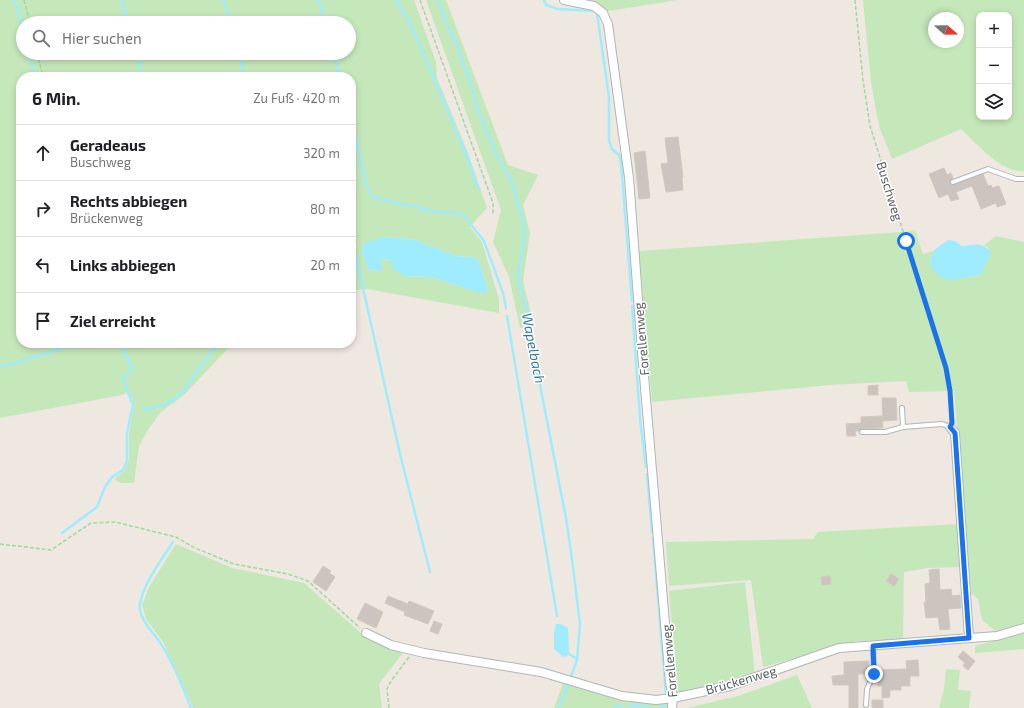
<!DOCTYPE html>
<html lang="de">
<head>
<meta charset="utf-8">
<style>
  :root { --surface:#fff; --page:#f6f6f6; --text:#202124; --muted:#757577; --line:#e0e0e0 }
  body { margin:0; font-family:"Exo 2",sans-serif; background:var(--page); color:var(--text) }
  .controls { position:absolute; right:12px; top:12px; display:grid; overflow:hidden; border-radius:8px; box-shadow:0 2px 6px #0003 }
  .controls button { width:36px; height:36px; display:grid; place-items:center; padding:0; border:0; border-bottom:1px solid var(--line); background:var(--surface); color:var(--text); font:20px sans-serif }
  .compass { position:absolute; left:928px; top:12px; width:36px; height:36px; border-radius:50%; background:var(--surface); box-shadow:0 2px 6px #0003; rotate:110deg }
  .stop { position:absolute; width:12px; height:12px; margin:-9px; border:3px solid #1a73e8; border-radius:50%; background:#fff }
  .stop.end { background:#1a73e8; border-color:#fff; box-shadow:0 1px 4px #0008 }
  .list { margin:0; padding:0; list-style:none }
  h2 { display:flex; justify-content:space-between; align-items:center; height:52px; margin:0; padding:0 16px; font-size:17px }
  h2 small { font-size:13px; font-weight:400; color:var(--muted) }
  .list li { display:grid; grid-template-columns:26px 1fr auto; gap:12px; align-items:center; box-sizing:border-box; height:56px; padding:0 16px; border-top:1px solid var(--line) }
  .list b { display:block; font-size:15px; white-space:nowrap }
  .list p { margin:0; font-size:13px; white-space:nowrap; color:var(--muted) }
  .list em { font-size:13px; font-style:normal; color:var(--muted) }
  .icon { flex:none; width:22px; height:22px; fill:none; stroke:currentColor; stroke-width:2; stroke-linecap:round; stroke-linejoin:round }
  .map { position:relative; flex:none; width:1024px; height:708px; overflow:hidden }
  .search { position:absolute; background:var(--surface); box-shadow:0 2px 6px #0003; left:16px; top:16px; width:340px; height:44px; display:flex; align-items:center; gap:10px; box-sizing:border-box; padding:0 14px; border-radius:22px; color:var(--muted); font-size:15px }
  .panel { position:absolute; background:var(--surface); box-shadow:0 2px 6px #0003; left:16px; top:72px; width:340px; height:276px; border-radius:16px }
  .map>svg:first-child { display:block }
</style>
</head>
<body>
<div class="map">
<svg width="1024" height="708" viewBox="0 0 1024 708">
  <rect width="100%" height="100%" fill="#eee8e0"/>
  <!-- green -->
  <path fill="#c5e8ba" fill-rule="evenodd" d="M0,0H414L436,62L437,78L468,153L487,208L470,227L482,242L499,299V313L367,289L353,290L351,283V77H21V343H233L184,395L161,412L149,428L139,446L134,483H120L115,480L116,477L124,471L129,460V433L134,405L129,392L122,395L0,418ZM23,23H349V53H23ZM386,237L415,240L456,256L471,257L477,259L480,265L488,290L477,292L431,277L404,276L390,259L381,260L380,272L368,269Z
    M426,0H446L508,165L538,175L523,205L530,233L523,281L534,325L520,328L509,277L493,242L501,210Z
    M587,0H679L608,11L597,2Z
    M863,0H1024V171C1002,174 976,143 961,129L892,159L879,126L871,82ZM979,15H1009V117H979ZM934,18H958V42H934Z
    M915,231L923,254L933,251L931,257L970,277L981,275L989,248L984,245L996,236L1024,242V623L995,631L982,620L978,599L971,593L954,391L909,392L906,381L830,385L652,402L639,251Z
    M958,524L961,567L928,568L904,572L903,640L856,641L763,667L751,580L669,586L666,542L813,539L818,532Z
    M176,544L232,568L304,583L362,634L390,648L403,653L379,684L382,708H193L163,642L146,619L142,605L149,587Z
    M745,582L755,674L678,693L669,591Z
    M1024,633V649L975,653V646Z
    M946,669L960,670L958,690L971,691L969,708H939L944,689Z
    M797,675L812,708H687L738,696Z
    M563,683L618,699L669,703L668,708H554Z"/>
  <!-- water -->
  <path fill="#9fecff" d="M386,237L415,240L456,256L471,257L477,259L480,265L488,290L486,293L477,292L431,277L404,276L393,269L390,259L381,260L382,269L380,272L368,269L362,253L364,243Z
    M948,240L955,241L962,246C973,245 984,241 991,253L981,275C959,278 941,288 929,262L933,251Z
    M556,624H561L568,628L569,652L567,656L563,657L554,649V633Z"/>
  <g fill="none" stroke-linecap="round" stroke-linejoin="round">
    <!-- stream -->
    <path stroke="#9fecff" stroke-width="2.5" d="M15,0L23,30
      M122,0L128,23
      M224,0L231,23
      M319,0L325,23
      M396,0L412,27L466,154L478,189
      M438,0L449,31L456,43L472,88L478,110L495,152L512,182L525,230L518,280L528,314L531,339L566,518L572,559L580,624L577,660L559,708
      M544,0L546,5L558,9L593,11L597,13L609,97V141L612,149L619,155L621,163L632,301
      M29,53L35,77
      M136,53L143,77
      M239,53L245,77
      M334,53L340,77
      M351,116L366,186L370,193L376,198L437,212L459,213L465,217L484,241L503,293L506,308
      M353,243L400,454L430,572
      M632,306L640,419L646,467
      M507,316L557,616
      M0,366L8,365L66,347L75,343
      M143,408L148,409L160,406L174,400L184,390L218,343
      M647,474L652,532
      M62,533L97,507L105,487L112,477L123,470L127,461V433L133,405L124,383L123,378L131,371L132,366L124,353V343
      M653,538L666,694
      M173,542C162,559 143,584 140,604C138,618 152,631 159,641C173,661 182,686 191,708
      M566,652L577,659
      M629,705L651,708
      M612,708L622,706
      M660,708H663L665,704"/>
  </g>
  <!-- building -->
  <path fill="#cbc4bf" stroke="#d3c8be" d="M678,137L683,177H682L683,190L666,192L661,164L668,163L665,138Z
    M645,151L650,198L639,199L634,153Z
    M944,168L947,175L951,173L953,178L950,182L952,185L983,174L988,186L991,185L992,188L999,186L1006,204L997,207L996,203L981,209L972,186L956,192L959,199L951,201L948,194L939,198L929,174Z
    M878,385V395H868V386Z
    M882,398H896L897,420L883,421Z
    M882,416L883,428L862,429L859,431H855L856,436H847L846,424L861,423V417Z
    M323,566L331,571L329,573L335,577L326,591L313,582Z
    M939,569L940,590L951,589L952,596L960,595L961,608L948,609L950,629L940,630L938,617L926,618L924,602L926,603L925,584L930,583L929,570Z
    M891,574L899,579L894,586L886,581Z
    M830,576L831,584L822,585L821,577Z
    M388,596L408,604L409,601L434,611L428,624L404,615L405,612L385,603Z
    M365,603L383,612L376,628L357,619Z
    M434,621L442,624L438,634L430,631Z
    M963,651L975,661L968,670L963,666L965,663L958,657Z
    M918,660L919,676H910V686H901V690H890V697L882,698V686H878L877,670L907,669L906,661Z
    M869,661V674H858V708H849V685H833L832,676L844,675V662Z
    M872,700H883V708H872Z"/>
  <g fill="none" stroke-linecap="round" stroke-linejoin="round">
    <defs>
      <path id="lane" d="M953,182L988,169L1016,179H1024
        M902,408L903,427
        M862,432H885L903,427L942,424L950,427
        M866,705L867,689L874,674L873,646"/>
      <path id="street" d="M564,0L594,6L603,13L608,24L629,178L642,352L670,682L673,698L672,708
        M950,427L955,433L969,638
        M366,633L391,645L424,653L541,672L622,696L656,700L673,698L730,686L839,648L997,636L1024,628"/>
    </defs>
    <!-- lane casing -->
    <use href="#lane" stroke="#b1b6b9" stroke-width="6"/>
    <!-- street casing -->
    <use href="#street" stroke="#b1b6b9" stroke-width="10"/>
    <!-- path -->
    <path stroke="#9cdb9e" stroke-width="1.5" stroke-dasharray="4 2" stroke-linecap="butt" d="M24,0L30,23
      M420,0L493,203V215
      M855,0L863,80L870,126L946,368L950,391L952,419
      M37,53L43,77
      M0,544L51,550L91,523L115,522L176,537L195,548L234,564L288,574L308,581L360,628
      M389,708L387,689L391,681L409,657"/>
    <!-- lane -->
    <use href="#lane" stroke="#fff" stroke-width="4"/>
    <!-- street -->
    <use href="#street" stroke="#fff" stroke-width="8"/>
  </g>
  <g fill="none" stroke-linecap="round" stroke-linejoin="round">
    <!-- route -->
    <path stroke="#1a73e8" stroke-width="5" d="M874,674L873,646L969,638L955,433L950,427L952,423L950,391L946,368L906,241"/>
  </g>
  <g text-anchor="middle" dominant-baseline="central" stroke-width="3" stroke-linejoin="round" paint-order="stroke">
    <!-- street labels -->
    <g font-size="13" fill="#596063" stroke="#fff">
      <text transform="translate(890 191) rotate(73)">Buschweg</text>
      <text transform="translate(641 339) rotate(-95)">Forellenweg</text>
      <text transform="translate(669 661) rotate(-95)">Forellenweg</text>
      <text transform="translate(741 680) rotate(-16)">Brückenweg</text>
    </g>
    <!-- water labels -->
    <g font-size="14" font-style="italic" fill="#2e7e9d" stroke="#fff">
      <text transform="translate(534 348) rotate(79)">Wapelbach</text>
    </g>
  </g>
</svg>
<div class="controls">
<button>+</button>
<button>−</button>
<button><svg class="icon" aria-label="layers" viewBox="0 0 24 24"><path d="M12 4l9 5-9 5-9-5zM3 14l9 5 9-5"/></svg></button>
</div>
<svg class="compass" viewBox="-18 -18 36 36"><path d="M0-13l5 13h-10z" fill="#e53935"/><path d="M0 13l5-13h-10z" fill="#757577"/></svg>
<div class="stop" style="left:906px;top:241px"></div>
<div class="stop end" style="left:874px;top:674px"></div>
<div class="search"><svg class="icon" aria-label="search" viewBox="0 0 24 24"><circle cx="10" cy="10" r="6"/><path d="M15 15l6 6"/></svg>Hier suchen</div>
<section class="panel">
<h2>6 Min.<small>Zu Fuß · 420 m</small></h2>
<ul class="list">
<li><svg class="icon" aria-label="ahead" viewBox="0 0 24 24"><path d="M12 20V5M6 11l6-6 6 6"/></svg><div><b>Geradeaus</b><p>Buschweg</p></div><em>320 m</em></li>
<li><svg class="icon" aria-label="right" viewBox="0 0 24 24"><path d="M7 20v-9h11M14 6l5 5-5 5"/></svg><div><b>Rechts abbiegen</b><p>Brückenweg</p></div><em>80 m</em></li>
<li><svg class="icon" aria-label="left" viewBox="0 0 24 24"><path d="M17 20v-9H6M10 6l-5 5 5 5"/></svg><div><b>Links abbiegen</b></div><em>20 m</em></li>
<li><svg class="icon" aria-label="arrive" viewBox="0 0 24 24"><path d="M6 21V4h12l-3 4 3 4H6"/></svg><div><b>Ziel erreicht</b></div></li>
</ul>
</section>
</div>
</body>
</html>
